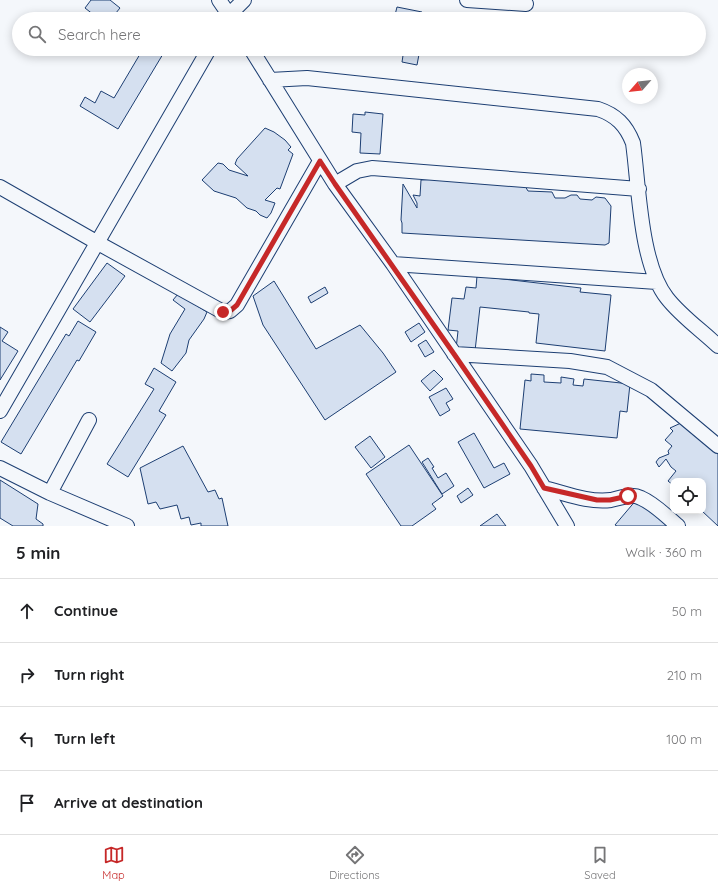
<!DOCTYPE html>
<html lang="en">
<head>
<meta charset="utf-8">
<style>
  :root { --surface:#fff; --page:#f2f2f2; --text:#202124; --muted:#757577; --line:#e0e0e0; --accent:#c62828 }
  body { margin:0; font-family:Quicksand,sans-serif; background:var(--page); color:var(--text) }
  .controls { position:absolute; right:12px; bottom:12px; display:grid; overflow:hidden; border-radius:8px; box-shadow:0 2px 10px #0003 }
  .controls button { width:36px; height:36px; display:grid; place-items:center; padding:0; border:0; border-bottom:1px solid var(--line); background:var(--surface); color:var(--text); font:20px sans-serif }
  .compass { position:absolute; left:622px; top:68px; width:36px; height:36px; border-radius:50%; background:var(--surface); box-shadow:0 2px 10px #0003; rotate:242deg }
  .stop { position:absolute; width:12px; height:12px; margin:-9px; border:3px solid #c62828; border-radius:50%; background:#fff }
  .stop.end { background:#c62828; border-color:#fff; box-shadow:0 1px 4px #0008 }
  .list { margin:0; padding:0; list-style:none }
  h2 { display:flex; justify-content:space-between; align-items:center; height:52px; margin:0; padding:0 16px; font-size:17px }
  h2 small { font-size:13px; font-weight:400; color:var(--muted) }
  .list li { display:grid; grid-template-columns:26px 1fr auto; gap:12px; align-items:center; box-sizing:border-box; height:64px; padding:0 16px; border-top:1px solid var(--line) }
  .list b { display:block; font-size:15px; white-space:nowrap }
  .list em { font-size:13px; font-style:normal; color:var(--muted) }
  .icon { flex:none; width:22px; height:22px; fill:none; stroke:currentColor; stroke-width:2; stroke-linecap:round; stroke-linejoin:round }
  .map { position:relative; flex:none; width:718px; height:526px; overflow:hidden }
  .search { position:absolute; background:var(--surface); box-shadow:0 2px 10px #0003; left:12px; right:12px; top:12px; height:44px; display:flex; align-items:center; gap:10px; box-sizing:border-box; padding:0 14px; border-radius:22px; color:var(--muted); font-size:15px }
  .sheet { height:308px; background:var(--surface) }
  nav { display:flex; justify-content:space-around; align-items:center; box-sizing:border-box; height:56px; border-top:1px solid var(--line); background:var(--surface); font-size:11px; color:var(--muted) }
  nav a { display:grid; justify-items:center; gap:2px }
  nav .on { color:var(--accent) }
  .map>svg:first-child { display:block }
</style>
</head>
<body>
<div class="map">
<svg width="718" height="526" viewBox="0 0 718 526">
  <rect width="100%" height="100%" fill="#f4f7fb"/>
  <!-- building -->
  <path fill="#d5e0f0" stroke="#1d3f73" d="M91,0H110L120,8L111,19H99L85,8Z
    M397,7L422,12L421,18L426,19H394Z
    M143,49H166L118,129L80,106L85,97L95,103L101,91L114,98Z
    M404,49H420L417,65L402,62Z
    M365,112L383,114L380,154L360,153L361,133L352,132L353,114L365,115Z
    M265,128L274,132L285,140L291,147L288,150L293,154L280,189L277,188L265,200L275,203L271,213L267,218L260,215L256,211L247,208L236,198L214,191L202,180L218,163L223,164L229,170L248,176L235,164L237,159Z
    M438,179L525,186L528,191L552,192L555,198H565L571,195H577L580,199L592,200L596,197L605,198L611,206L609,243L605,245L402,233V223L401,220L403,184L417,208V203L413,195L420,196L421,180Z
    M107,263L125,276L90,322L73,309Z
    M477,276L581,288L580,292L611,295L605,351L536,343L539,314L529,313V312L480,307L475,351L456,349L458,331L448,330L452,298L464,299L466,287L476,288Z
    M274,281L316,349L360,325L383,353L396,372L325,420L263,325L253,296Z
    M325,287L328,293L311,303L308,297Z
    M178,294L207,312L204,319L189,340L186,353L172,371L161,363L170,334L185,309L173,300Z
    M78,321L96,332L79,361L77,360L21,454L1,442L66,334L69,336Z
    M419,323L425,332L411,342L405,332Z
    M0,327L8,332L2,341L18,351L0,380Z
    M426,340L434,352L425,357L418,345Z
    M154,368L176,382L159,411L166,415L128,477L107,464L154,389L145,384Z
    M434,370L443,379L430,391L421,381Z
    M531,374L544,375V382L561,383V377L574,379L573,385L583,386L584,379L630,384L627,412L620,411L617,438L520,429L525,380L531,381Z
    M446,388L453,399L446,403L450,410L440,416L429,397Z
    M681,423L718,454V526L702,511H703V481H673V485L668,481L676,471L671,467L666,459L659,467L656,462L659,458L669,454L668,451L672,446L665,440L673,431L670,428Z
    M474,433L494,468L504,463L510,474L484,488L458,442Z
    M370,436L385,457L371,468L355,447Z
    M409,445L443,496L432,504L436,509L412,526H401L366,474Z
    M183,446L208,492L215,490L219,499L222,498L228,526H201V523L191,525L189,517L181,519L177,505L160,509L156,502L148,504L140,468Z
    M428,458L434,467L432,468L438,478L446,473L454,486L442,494L422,462Z
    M0,480L38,504L36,519L43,524V526H13L0,518Z
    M468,488L473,495L461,503L457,496Z
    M637,499L668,526H617L615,525Z
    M497,514L506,526H480Z"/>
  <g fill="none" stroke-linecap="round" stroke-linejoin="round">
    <defs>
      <path id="minor" d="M219,0L232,19
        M467,0L526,4
        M227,19L229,15L244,0
        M251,49L335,184L393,264L531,466L567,526
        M270,80L307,78L598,109C616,115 626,125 633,143C639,186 640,264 667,298C681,316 701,330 718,346
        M335,184L357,171L372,168L639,189
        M0,187L98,243L223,312L230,311L237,305L320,161
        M393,264L657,282
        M454,354L570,361L607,367L651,390L718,446
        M0,411L209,49
        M0,468L50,493L127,526
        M544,488C565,493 588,503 611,500C621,498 631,493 641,498C655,504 667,517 678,526
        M50,493L89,420"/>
    </defs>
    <!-- minor casing -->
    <use href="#minor" stroke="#1d3f73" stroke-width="16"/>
    <!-- minor -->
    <use href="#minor" stroke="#f4f7fb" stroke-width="14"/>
  </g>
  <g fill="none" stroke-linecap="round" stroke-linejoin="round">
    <!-- route -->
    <path stroke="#c62828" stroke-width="5" d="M223,312L230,311L237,305L320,161L335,184L454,354L531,466L544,488L597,500H610L628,496"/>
  </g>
</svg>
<div class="controls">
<button><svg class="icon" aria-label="locate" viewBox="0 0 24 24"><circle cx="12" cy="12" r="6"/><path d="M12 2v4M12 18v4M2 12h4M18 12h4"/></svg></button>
</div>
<svg class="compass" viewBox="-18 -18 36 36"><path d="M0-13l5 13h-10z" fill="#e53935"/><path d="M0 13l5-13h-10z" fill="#757577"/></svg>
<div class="stop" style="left:628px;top:496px"></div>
<div class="stop end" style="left:223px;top:312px"></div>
<div class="search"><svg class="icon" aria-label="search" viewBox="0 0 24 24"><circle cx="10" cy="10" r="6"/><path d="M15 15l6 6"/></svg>Search here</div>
</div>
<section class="sheet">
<h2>5 min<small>Walk · 360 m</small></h2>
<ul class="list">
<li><svg class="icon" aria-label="ahead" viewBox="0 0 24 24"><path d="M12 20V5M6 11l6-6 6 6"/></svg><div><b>Continue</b></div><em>50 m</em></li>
<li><svg class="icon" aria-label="right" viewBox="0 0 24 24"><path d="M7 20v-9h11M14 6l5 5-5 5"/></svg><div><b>Turn right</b></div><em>210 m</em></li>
<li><svg class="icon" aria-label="left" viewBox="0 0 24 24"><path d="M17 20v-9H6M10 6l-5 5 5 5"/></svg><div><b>Turn left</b></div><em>100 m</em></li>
<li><svg class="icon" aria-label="arrive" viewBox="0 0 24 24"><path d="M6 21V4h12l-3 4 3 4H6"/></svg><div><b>Arrive at destination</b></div></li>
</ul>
</section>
<nav>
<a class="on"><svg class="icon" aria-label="map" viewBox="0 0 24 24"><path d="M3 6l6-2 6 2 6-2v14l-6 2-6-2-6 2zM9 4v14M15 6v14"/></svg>Map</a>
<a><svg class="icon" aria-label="directions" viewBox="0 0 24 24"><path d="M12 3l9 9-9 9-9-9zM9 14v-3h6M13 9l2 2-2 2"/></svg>Directions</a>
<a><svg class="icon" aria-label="saved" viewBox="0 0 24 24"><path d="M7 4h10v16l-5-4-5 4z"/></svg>Saved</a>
</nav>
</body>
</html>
